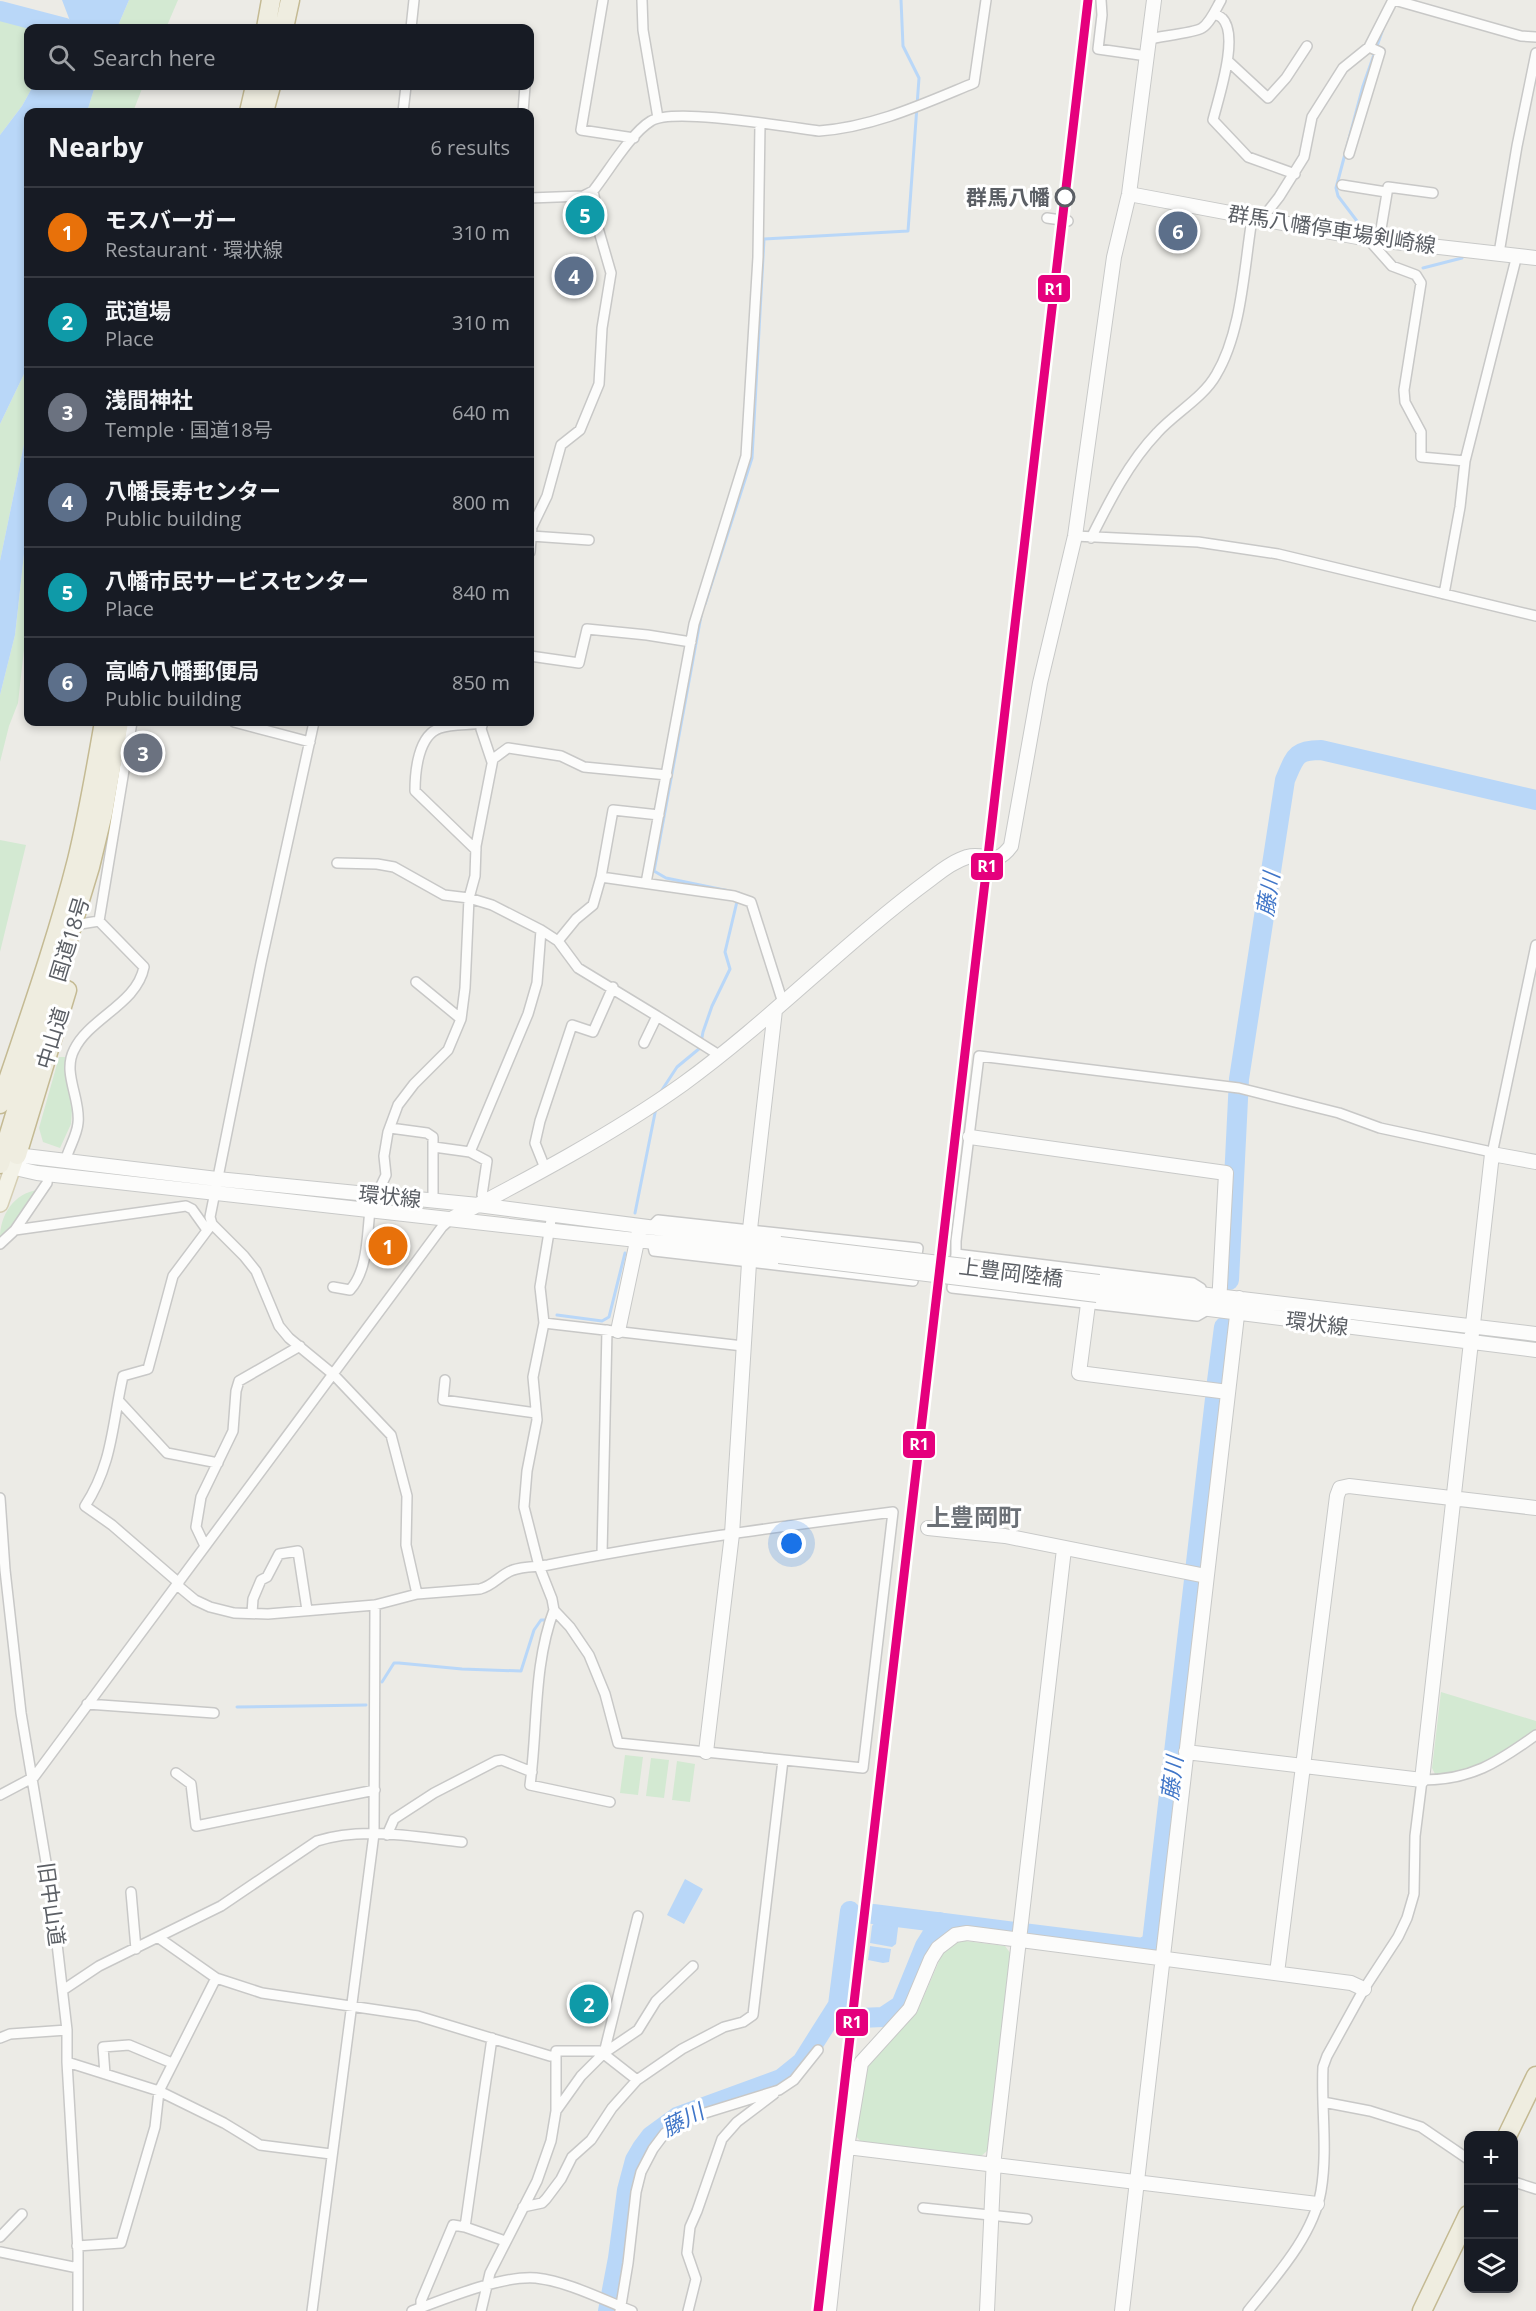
<!DOCTYPE html>
<html lang="en">
<head>
<meta charset="utf-8">
<style>
  :root { --surface:#171b24; --page:#242831; --text:#f1f3f6; --muted:#9ea1a6; --line:#363941; --accent:#ea580c }
  body { margin:0; font-family:"Open Sans","Noto Sans JP",sans-serif; background:var(--page); color:var(--text) }
  .controls { position:absolute; right:18px; bottom:18px; display:grid; overflow:hidden; border-radius:12px; box-shadow:0 3px 9px #0003 }
  .controls button { width:54px; height:54px; display:grid; place-items:center; padding:0; border:0; border-bottom:2px solid var(--line); background:var(--surface); color:var(--text); font:30px sans-serif }
  .you { position:absolute; left:792px; top:1544px; width:21px; height:21px; margin:-15px; border:4px solid #fff; border-radius:50%; background:#1a73e8; box-shadow:0 0 0 9px #1a73e833 }
  .badge { display:grid; place-items:center; width:39px; height:39px; border-radius:50%; background:var(--accent); color:#fff; font-size:20px; font-weight:700 }
  .pin { position:absolute; translate:-50% -50%; border:3px solid #fff; box-shadow:0 2px 6px #0006 }
  .list { margin:0; padding:0; list-style:none }
  h2 { display:flex; justify-content:space-between; align-items:center; height:78px; margin:0; padding:0 24px; font-size:26px }
  h2 small { font-size:20px; font-weight:400; color:var(--muted) }
  .list li { display:grid; grid-template-columns:39px 1fr auto; gap:18px; align-items:center; box-sizing:border-box; height:90px; padding:0 24px; border-top:2px solid var(--line) }
  .list b { display:block; font-size:22px; white-space:nowrap }
  .list p { margin:0; font-size:20px; white-space:nowrap; color:var(--muted) }
  .list em { font-size:20px; font-style:normal; color:var(--muted) }
  .icon { flex:none; width:33px; height:33px; fill:none; stroke:currentColor; stroke-width:2; stroke-linecap:round; stroke-linejoin:round }
  .map { position:relative; flex:none; width:1536px; height:2311px; overflow:hidden }
  .search { position:absolute; background:var(--surface); box-shadow:0 3px 9px #0003; left:24px; top:24px; width:510px; height:66px; display:flex; align-items:center; gap:15px; box-sizing:border-box; padding:0 21px; border-radius:12px; color:var(--muted); font-size:22px }
  .panel { position:absolute; background:var(--surface); box-shadow:0 3px 9px #0003; left:24px; top:108px; width:510px; height:618px; border-radius:12px }
  .map>svg:first-child { display:block }
</style>
</head>
<body>
<div class="map">
<svg width="1536" height="2311" viewBox="0 0 1536 2311">
  <rect width="100%" height="100%" fill="#ecebe6"/>
  <!-- green -->
  <path fill="#d3e9d2" d="M129,0H178L166,28H117Z
    M0,16L28,29V86H33L22,106L0,135Z
    M95,86H143L133,112H87Z
    M28,369V425L0,561V424L25,372Z
    M28,518V614L18,703L9,726L0,762V695L15,635Z
    M0,840L26,845L0,952Z
    M59,1057H65L72,1110L71,1124L60,1148L43,1142L39,1128Z
    M38,1190L15,1224L0,1238C0,1215 14,1193 38,1190Z
    M1441,1692L1536,1721V1729C1507,1749 1473,1779 1435,1774L1432,1768Z
    M625,1755L643,1757L638,1795L620,1793Z
    M651,1758L669,1760L664,1798L646,1796Z
    M677,1761L695,1764L690,1802L672,1800Z
    M965,1941L1005,1946L1011,1954L987,2151L979,2158L862,2143L856,2136L867,2067L917,2012L943,1952L957,1942Z"/>
  <!-- water -->
  <path fill="#b9d7f8" d="M62,0H129L117,28H69L70,21Z
    M33,86H95L87,112H28V369L25,372L0,424V135L22,106Z
    M28,425V518L15,635L0,695V561Z
    M685,1879L703,1889L684,1924L667,1915Z
    M879,1917L899,1920L896,1944L892,1947L870,1943L872,1926Z
    M870,1946L891,1949L889,1962L883,1963L868,1960Z"/>
  <g fill="none" stroke-linecap="round" stroke-linejoin="round">
    <!-- stream -->
    <path stroke="#b9d7f8" stroke-width="3" d="M1366,233L1338,196L1336,188L1363,86L1384,26
      M1423,268L1462,258
      M705,604L752,458L764,239L908,231L919,78L903,46L901,0
      M660,1093L677,1067L700,1048L703,1032L712,1006L730,969L725,952L739,893L666,878L654,871L701,616
      M635,1213L656,1108
      M557,1315L602,1321L609,1317L625,1253
      M382,1682L394,1663H399L462,1669L521,1671L534,1630L541,1620H546
      M237,1707L366,1705"/>
    <!-- river -->
    <path stroke="#b9d7f8" stroke-width="20" d="M0,11L65,28
      M1229,1280L1239,1079L1285,780C1295,757 1295,750 1321,750L1536,800
      M1217,1381L1224,1327
      M873,1914L1143,1948L1152,1942L1215,1399
      M860,2018L883,2017L901,2005L925,1946L940,1922
      M608,2311L618,2258L627,2190L635,2160L642,2148L651,2136L677,2117L781,2079L802,2062L838,2005L850,1911"/>
    <defs>
      <path id="street" d="M603,0L581,130L634,138
        M642,0L643,30L658,118
        M1101,0L1102,15L1098,49L1147,56
        M1394,0L1521,36L1536,37
        M1214,14C1214,14 1222,17 1222,18C1240,35 1218,99 1213,120L1248,157L1295,174
        M411,28L414,0
        M1149,39C1161,36 1194,33 1202,28C1210,23 1216,9 1221,0
        M1228,61L1268,98L1286,78L1307,46
        M403,112L406,86
        M523,112L525,86
        M1349,154L1380,52L1369,47
        M1342,185L1386,192
        M530,198L583,196L593,191C608,172 631,133 651,121C673,107 788,127 819,131C874,127 923,104 974,83L986,0
        M1047,218L1068,221
        M1261,220L1279,197L1304,157L1312,117L1343,68L1369,47L1393,0
        M1368,239L1392,266L1416,275L1421,283L1404,390L1405,402L1421,432V457L1465,461
        M1379,241L1388,187L1433,193
        M1499,253L1517,146L1536,53
        M531,536L589,540
        M1075,536L1198,542L1278,554L1536,616
        M1091,538C1109,502 1129,462 1157,433C1175,413 1203,398 1216,375C1242,332 1244,267 1252,219
        M530,552L532,527L547,496L561,445L580,430L599,384L602,328L611,273L596,221L595,201L593,191
        M1444,594L1460,507L1465,461L1517,255
        M530,656L579,663L587,629L647,635L691,642
        M234,722L310,742
        M314,722L261,963L210,1217L212,1224L244,1256L256,1271L279,1326L289,1338L334,1375L391,1435L407,1496L406,1545L417,1594
        M483,722L481,729L492,762
        M476,850L415,791C415,772 418,735 440,728C451,724 469,725 482,723
        M337,863L377,864L394,867L444,895L469,898L492,905L541,930L558,941L578,968L657,1016L644,1043
        M601,877L734,896L751,902L783,1003
        M646,883L694,624L746,456L758,257L760,124
        M99,921L132,722
        M558,941L576,919L593,905L601,877L613,810L659,815
        M416,982L461,1019
        M657,1016L719,1055
        M390,1128L427,1133L433,1137V1200
        M434,1147L470,1152L487,1161L482,1195L489,1199
        M470,1152L528,1014L537,983L541,930
        M65,1162C68,1149 77,1136 78,1123C81,1099 62,1073 74,1050C89,1018 137,1004 144,967L99,921L74,925
        M545,1168L535,1143L540,1121L572,1025L593,1032L613,987
        M377,1194L386,1175L384,1156L388,1132L398,1105L414,1084L448,1050L461,1019L465,988L469,898L475,876L476,846L493,759L508,748L561,756L584,767L667,775
        M650,1228L658,1220L918,1248L913,1281L654,1251L652,1242
        M15,1230L186,1206L192,1209L207,1230
        M0,1244L15,1230L47,1183L48,1174
        M956,1254L1193,1283L1201,1288L1203,1295
        M333,1287L350,1290C368,1270 367,1235 370,1210
        M1209,1309L1197,1316L952,1288L956,1254V1241L979,1056L1239,1088L1339,1113L1380,1128L1487,1151L1492,1154L1536,945
        M544,1323L743,1346
        M445,1380L443,1400L536,1413
        M119,1401L167,1453L218,1463
        M0,1498L5,1570L21,1713L51,1892L67,2030V2062L78,2252V2311
        M205,1546L196,1527L201,1497L233,1431L236,1391L239,1381L300,1346
        M602,1554L607,1330
        M179,1583L112,1525L85,1506C113,1463 112,1424 123,1376L148,1369L173,1276L212,1224
        M177,1585L195,1600L210,1607L234,1613L268,1614L375,1605L417,1594L480,1589C493,1586 501,1574 513,1570C524,1566 536,1567 548,1565C662,1542 777,1527 893,1512L863,1768L618,1743L605,1694L589,1655L570,1627L554,1610L552,1599L539,1566L524,1507L527,1471L537,1420L533,1377L544,1323L540,1287L552,1214
        M554,1610C533,1665 538,1727 530,1785L610,1802
        M252,1613L253,1599L261,1580L267,1577L279,1554L298,1551L307,1610
        M87,1704L214,1713
        M176,1773L191,1784L196,1826L375,1790
        M0,1795L34,1777L442,1227L451,1219
        M387,1835L394,1819L434,1793L496,1761L502,1760L532,1772
        M131,1892L136,1949
        M159,1938L216,1978L262,1993L418,2016L550,2056H556
        M63,1990L99,1966L221,1906L317,1841C363,1826 415,1837 462,1842
        M0,2038L10,2034L67,2030
        M604,2053L638,1916
        M67,2062L159,2091L224,2123L260,2145L331,2154
        M105,2074L103,2047L129,2045L172,2063
        M1323,2102L1370,2111L1421,2127L1468,2159
        M556,2111L581,2076L604,2053L638,2030L656,2001L693,1966
        M1514,2182L1536,2189
        M523,2207L542,2203L546,2199L561,2179L572,2157L591,2140L612,2108L637,2080L682,2049L724,2027L743,2022L753,2015L783,1760
        M923,2208L1027,2219
        M465,2227L492,2038
        M0,2237L22,2214
        M77,2246L121,2243L155,2127L159,2091L216,1978
        M0,2252L78,2268
        M421,2308V2301L453,2225L465,2227L505,2241
        M312,2311L374,1834L375,1605
        M412,2311C445,2299 502,2275 536,2278C569,2282 601,2299 632,2311
        M481,2311L490,2273L537,2181L551,2141L556,2111V2051H600L637,2080
        M620,2311L628,2263L636,2192L641,2172L653,2149L665,2133L689,2118L779,2090L794,2080L818,2050
        M688,2311L696,2279L687,2253L690,2227L697,2211L722,2139L737,2122L774,2094
        M1248,2311C1276,2276 1313,2236 1321,2191C1328,2150 1321,2107 1323,2067L1327,2056L1364,1989L1398,1937L1407,1918L1414,1894L1415,1836L1422,1780C1471,1780 1497,1763 1536,1735"/>
      <path id="secondary" d="M1129,194L1368,239L1536,258
        M970,1137L1226,1173L1219,1305
        M8,1154L217,1179L478,1205L780,1244
        M2,1165L37,1173L779,1256
        M451,1219C528,1179 613,1134 683,1084C770,1021 845,942 932,878C942,870 954,861 967,857C987,852 995,868 1011,846L1040,683L1075,536L1114,257L1129,194L1154,0
        M750,1229L775,1010
        M1099,1282L1536,1334
        M1097,1295L1536,1350
        M1088,1304L1079,1373L1228,1392
        M618,1331L639,1232
        M928,1528L1005,1536L1206,1576
        M706,1752L732,1534L749,1263
        M1186,1752L1422,1780L1492,1154L1536,1162
        M1277,1973L1337,1496L1340,1488L1349,1486L1536,1508
        M847,2147L1317,2204
        M829,2311L847,2147L861,2063L910,2009L931,1959L938,1948L955,1935L967,1933L1351,1983L1364,1989
        M987,2311L994,2157L1064,1549
        M1122,2311L1239,1298"/>
      <path id="primary" d="M0,1204L17,1155"/>
      <path id="highway" d="M266,28L271,0
        M284,28L290,0
        M249,112L255,86
        M264,112L271,86
        M0,1104C27,1023 56,943 77,860C88,815 96,768 104,722
        M17,1155L67,990
        M0,1164L90,867L103,813L119,722
        M1507,2136L1536,2076
        M1422,2311L1468,2215"/>
    </defs>
    <!-- street casing -->
    <use href="#street" stroke="#c8c8c7" stroke-width="12"/>
    <!-- secondary casing -->
    <use href="#secondary" stroke="#c8c9c8" stroke-width="16"/>
    <!-- primary casing -->
    <use href="#primary" stroke="#d5ceb3" stroke-width="18"/>
    <!-- highway casing -->
    <use href="#highway" stroke="#c4ba93" stroke-width="21"/>
    <!-- street -->
    <use href="#street" stroke="#fcfcfb" stroke-width="9"/>
    <!-- secondary -->
    <use href="#secondary" stroke="#fcfcfb" stroke-width="14"/>
    <!-- primary -->
    <use href="#primary" stroke="#f3f2e7" stroke-width="15"/>
    <!-- highway -->
    <use href="#highway" stroke="#efede0" stroke-width="18"/>
    <defs>
      <path id="secondary-bridge" d="M780,1244L1099,1282
        M779,1256L1097,1295"/>
    </defs>
    <!-- secondary-bridge casing -->
    <use href="#secondary-bridge" stroke="#c8c9c8" stroke-width="16" stroke-linecap="butt"/>
    <!-- secondary-bridge -->
    <use href="#secondary-bridge" stroke="#fcfcfb" stroke-width="14"/>
    <defs>
      <path id="rail-1" d="M818,2311L1088,0"/>
    </defs>
    <!-- rail-1 casing -->
    <use href="#rail-1" stroke="#fff" stroke-width="14"/>
    <!-- rail-1 -->
    <use href="#rail-1" stroke="#e5007d" stroke-width="9"/>
  </g>
  <!-- markers -->
  <circle fill="#fff" stroke="#5b5f65" stroke-width="3" cx="1065" cy="197" r="9"/>
  <g text-anchor="middle" dominant-baseline="central" stroke-width="6" stroke-linejoin="round" paint-order="stroke">
    <!-- stop labels -->
    <g font-size="21" font-weight="bold" fill="#5b5f65" stroke="#fff" text-anchor="end">
      <text x="1050" y="197">群馬八幡</text>
    </g>
    <!-- street labels -->
    <g font-size="21" fill="#5b5f65" stroke="#fff">
      <text transform="translate(1332 229) rotate(9)">群馬八幡停車場剣崎線</text>
      <text transform="translate(69 939) rotate(-73)">国道18号</text>
      <text transform="translate(52 1038) rotate(-73)">中山道</text>
      <text transform="translate(390 1196) rotate(6)">環状線</text>
      <text transform="translate(1011 1272) rotate(7)">上豊岡陸橋</text>
      <text transform="translate(1317 1323) rotate(7)">環状線</text>
      <text transform="translate(52 1904) rotate(82)">旧中山道</text>
    </g>
    <!-- water labels -->
    <g font-size="22" font-style="italic" fill="#4076c8" stroke="#fff">
      <text transform="translate(1267 894) rotate(-81)">藤川</text>
      <text transform="translate(1171 1778) rotate(-83)">藤川</text>
      <text transform="translate(682 2119) rotate(-27)">藤川</text>
    </g>
    <!-- quarter labels -->
    <g font-size="24" font-weight="bold" fill="#6c7177" stroke="#fff">
      <text x="974" y="1516">上豊岡町</text>
    </g>
  </g>
  <g stroke="#fff" stroke-width="2">
    <rect x="1037" y="274" width="34" height="29" rx="6" fill="#e5007d"/>
    <rect x="970" y="852" width="34" height="29" rx="6" fill="#e5007d"/>
    <rect x="902" y="1430" width="34" height="29" rx="6" fill="#e5007d"/>
    <rect x="835" y="2008" width="34" height="29" rx="6" fill="#e5007d"/>
  </g>
  <g font-size="16" text-anchor="middle" font-weight="bold" fill="#fff">
    <text x="1054" y="295">R1</text>
    <text x="987" y="872">R1</text>
    <text x="919" y="1450">R1</text>
    <text x="852" y="2028">R1</text>
  </g>
</svg>
<div class="controls">
<button>+</button>
<button>−</button>
<button><svg class="icon" aria-label="layers" viewBox="0 0 24 24"><path d="M12 4l9 5-9 5-9-5zM3 14l9 5 9-5"/></svg></button>
</div>
<div class="you"></div>
<div class="pin badge" style="left:388px;top:1246px;background:#e8710a">1</div>
<div class="pin badge" style="left:589px;top:2004px;background:#0f9aa8">2</div>
<div class="pin badge" style="left:143px;top:753px;background:#6b7280">3</div>
<div class="pin badge" style="left:574px;top:276px;background:#5c6f8a">4</div>
<div class="pin badge" style="left:585px;top:215px;background:#0f9aa8">5</div>
<div class="pin badge" style="left:1178px;top:231px;background:#5c6f8a">6</div>
<div class="search"><svg class="icon" aria-label="search" viewBox="0 0 24 24"><circle cx="10" cy="10" r="6"/><path d="M15 15l6 6"/></svg>Search here</div>
<section class="panel">
<h2>Nearby<small>6 results</small></h2>
<ul class="list">
<li><span class="badge" style="background:#e8710a">1</span><div><b>モスバーガー</b><p>Restaurant · 環状線</p></div><em>310 m</em></li>
<li><span class="badge" style="background:#0f9aa8">2</span><div><b>武道場</b><p>Place</p></div><em>310 m</em></li>
<li><span class="badge" style="background:#6b7280">3</span><div><b>浅間神社</b><p>Temple · 国道18号</p></div><em>640 m</em></li>
<li><span class="badge" style="background:#5c6f8a">4</span><div><b>八幡長寿センター</b><p>Public building</p></div><em>800 m</em></li>
<li><span class="badge" style="background:#0f9aa8">5</span><div><b>八幡市民サービスセンター</b><p>Place</p></div><em>840 m</em></li>
<li><span class="badge" style="background:#5c6f8a">6</span><div><b>高崎八幡郵便局</b><p>Public building</p></div><em>850 m</em></li>
</ul>
</section>
</div>
</body>
</html>
